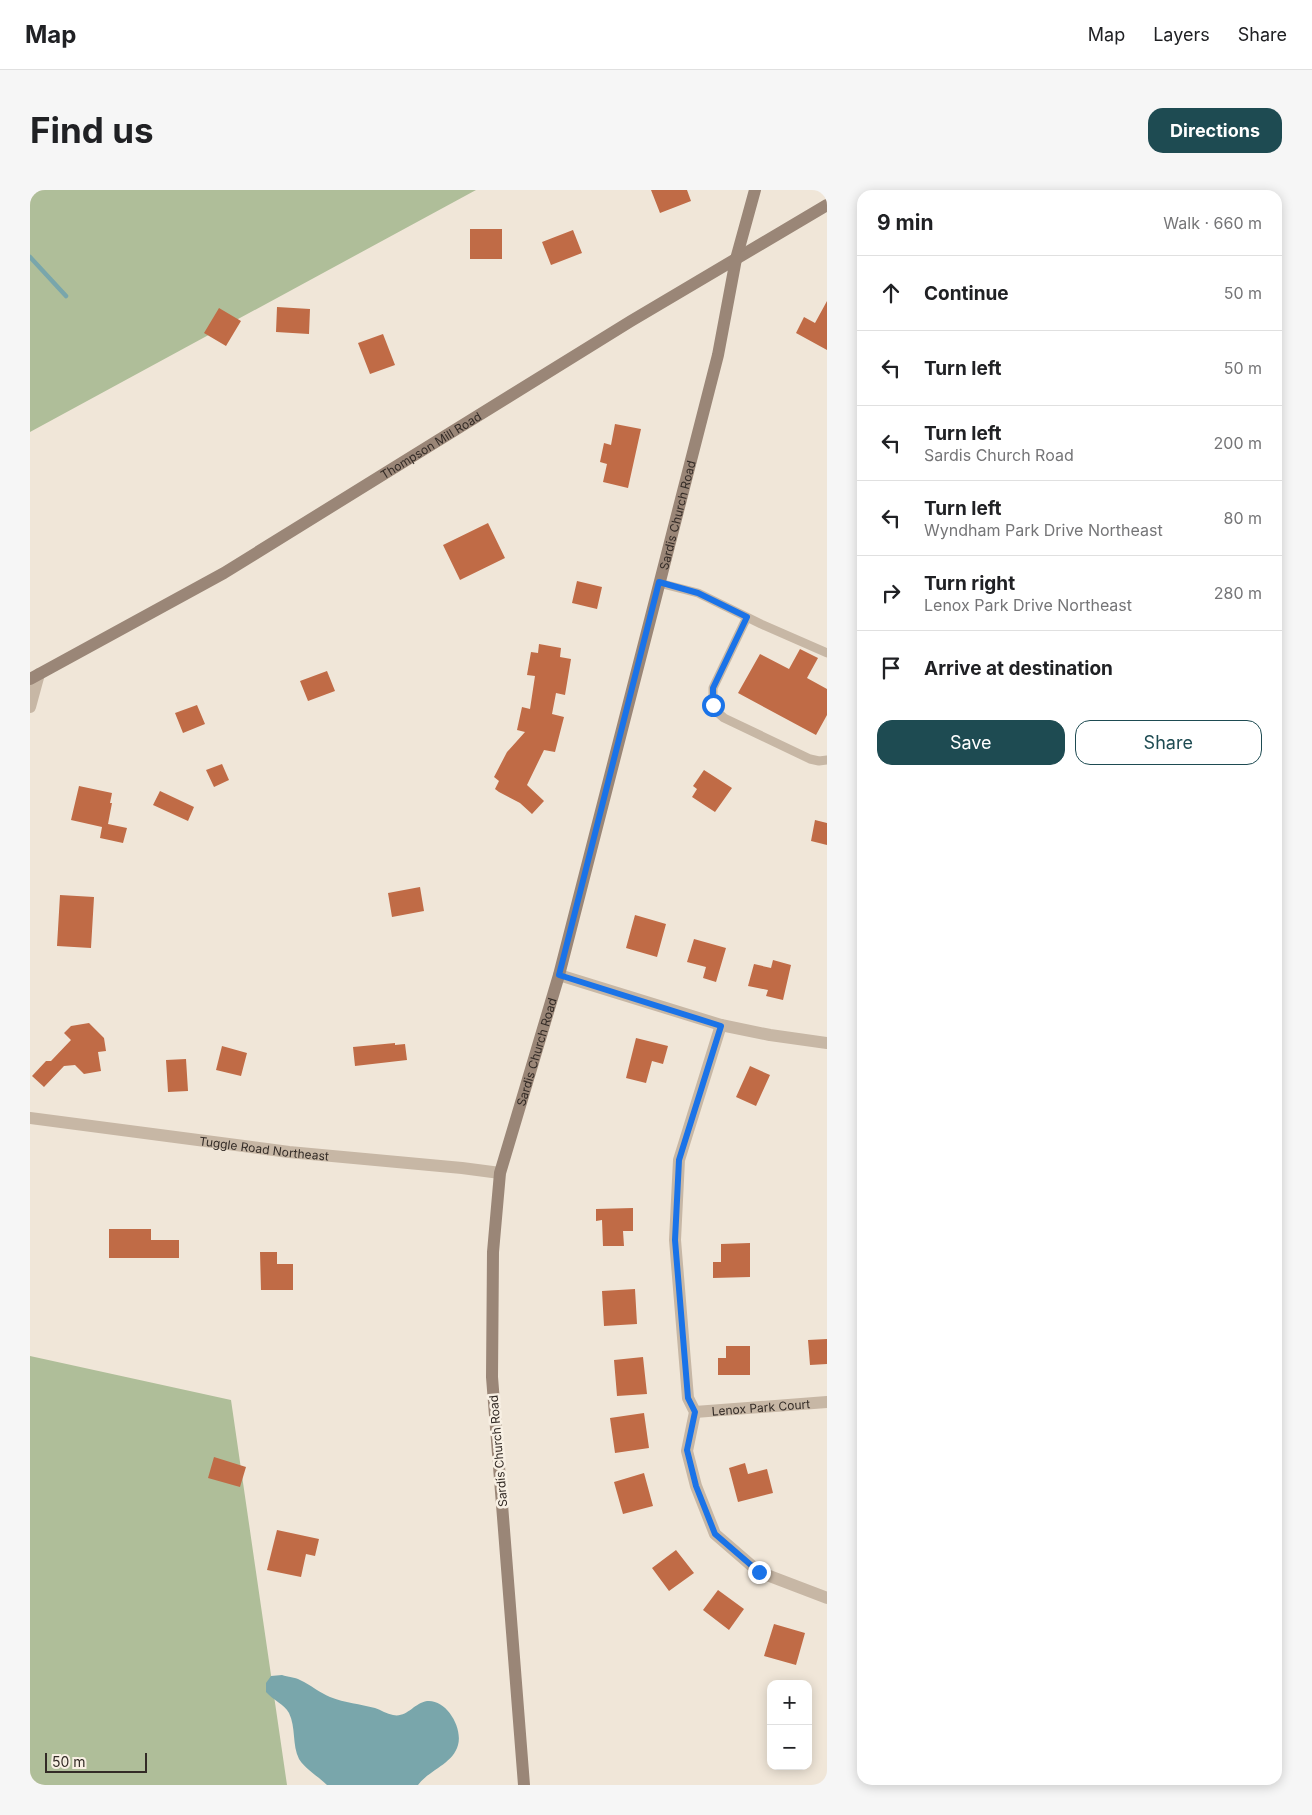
<!DOCTYPE html>
<html lang="en">
<head>
<meta charset="utf-8">
<style>
  :root { --surface:#fff; --page:#f6f6f6; --text:#202124; --muted:#757577; --line:#e0e0e0; --accent:#1e4b52 }
  body { margin:0; font-family:Inter,sans-serif; background:var(--page); color:var(--text) }
  .controls { position:absolute; right:15px; bottom:15px; display:grid; overflow:hidden; border-radius:10px; box-shadow:0 2px 12px #0003 }
  .controls button { width:45px; height:45px; display:grid; place-items:center; padding:0; border:0; border-bottom:1px solid var(--line); background:var(--surface); color:var(--text); font:25px sans-serif }
  .scale { position:absolute; left:15px; bottom:12px; width:102px; box-sizing:border-box; padding-left:5px; border:2px solid #332b26; border-top:0; font-size:14px; line-height:18px; white-space:nowrap; color:#332b26; -webkit-text-stroke:4px #f8f0e4; paint-order:stroke }
  .stop { position:absolute; width:15px; height:15px; margin:-11px; border:4px solid #1a73e8; border-radius:50%; background:#fff }
  .stop.end { background:#1a73e8; border-color:#fff; box-shadow:0 1px 5px #0008 }
  .list { margin:0; padding:0; list-style:none }
  h2 { display:flex; justify-content:space-between; align-items:center; height:65px; margin:0; padding:0 20px; font-size:21px }
  h2 small { font-size:16px; font-weight:400; color:var(--muted) }
  .list li { display:grid; grid-template-columns:32px 1fr auto; gap:15px; align-items:center; box-sizing:border-box; height:75px; padding:0 20px; border-top:1px solid var(--line) }
  .list b { display:block; font-size:19px; white-space:nowrap }
  .list p { margin:0; font-size:16px; white-space:nowrap; color:var(--muted) }
  .list em { font-size:16px; font-style:normal; color:var(--muted) }
  .actions { display:flex; gap:10px; padding:15px 20px }
  .actions a { flex:1; padding:11px 0; border:1px solid var(--accent); border-radius:15px; text-align:center; font-size:18px; color:var(--accent) }
  .actions .main { background:var(--accent); color:#fff }
  .icon { flex:none; width:28px; height:28px; fill:none; stroke:currentColor; stroke-width:2; stroke-linecap:round; stroke-linejoin:round }
  .map { position:relative; flex:none; width:797px; height:1595px; overflow:hidden; border-radius:15px }
  header { display:flex; align-items:center; gap:30px; box-sizing:border-box; height:70px; padding:0 25px; background:var(--surface); border-bottom:1px solid var(--line) }
  header strong { font-size:24px }
  nav { display:flex; gap:28px; margin-inline-start:auto; font-size:18px }
  .intro { display:flex; align-items:center; justify-content:space-between; box-sizing:border-box; height:120px; padding:0 30px }
  h1 { margin:0; font-size:35px }
  .button { padding:12px 22px; border-radius:15px; background:var(--accent); color:#fff; font-size:18px; font-weight:700 }
  main { display:flex; gap:30px; padding:0 30px }
  aside { flex:1; background:var(--surface); border-radius:15px; box-shadow:0 2px 12px #0003 }
  .map>svg:first-child { display:block }
</style>
</head>
<body>
<header>
<strong>Map</strong>
<nav><a>Map</a><a>Layers</a><a>Share</a></nav>
</header>
<div class="intro"><h1>Find us</h1><a class="button">Directions</a></div>
<main>
<div class="map">
<svg width="797" height="1595" viewBox="0 0 797 1595">
  <rect width="100%" height="100%" fill="#f0e6d8"/>
  <!-- green -->
  <path fill="#afbe99" d="M0,0H446L0,242Z
    M0,1166L201,1210L257,1595H0Z"/>
  <!-- water -->
  <path fill="#79a6ab" d="M252,1485C258,1487 265,1487 270,1490C281,1495 290,1503 300,1507C315,1513 330,1514 345,1518C351,1520 357,1524 363,1525C377,1528 384,1513 397,1511C416,1509 433,1537 428,1555C423,1574 399,1580 388,1595H297C288,1586 276,1580 269,1569C262,1555 266,1537 259,1523C254,1514 243,1510 236,1502V1493L241,1486Z"/>
  <g fill="none" stroke-linecap="round" stroke-linejoin="round">
    <!-- stream -->
    <path stroke="#79a6ab" stroke-width="4.5" d="M0,67L36,106"/>
  </g>
  <!-- building -->
  <path fill="#c06b46" d="M621,0H657L661,11L630,23Z
    M440,39H472V69H440Z
    M543,40L552,63L521,75L512,52Z
    M797,111V160L766,143L774,127L785,133Z
    M247,117L280,119L279,144L246,142Z
    M189,118L211,131L196,156L174,143Z
    M353,144L365,175L340,184L328,153Z
    M585,234L611,239L598,298L573,292L577,274L570,272L574,253L581,255Z
    M458,333L475,368L430,390L413,355Z
    M547,391L572,397L567,419L542,413Z
    M509,454L531,458L530,467L541,469L535,505L526,503L522,524L534,527L525,562L514,560L497,595L514,611L502,624L490,613L469,602L465,599L469,591L464,587L477,562L495,542L487,540L492,517L500,519L505,486L497,485L501,462L508,463Z
    M770,459L788,468L777,488L797,499V525L786,545L708,503L730,464L759,479Z
    M297,481L305,501L278,511L270,491Z
    M167,515L175,534L153,543L145,523Z
    M192,574L199,590L184,597L176,580Z
    M674,580L702,598L685,622L662,607L667,599L663,596Z
    M49,596L82,603L80,613H82L78,634L97,638L93,653L70,648L72,637L41,630Z
    M130,601L164,617L158,631L123,615Z
    M785,630L797,633V655L781,651Z
    M390,697L394,721L362,727L358,703Z
    M30,705L64,707L61,758L27,756Z
    M605,725L636,734L627,767L596,758Z
    M664,749L696,758L686,792L673,788L676,777L657,772Z
    M743,770L761,775L753,810L736,806L738,800L718,796L724,774L741,778Z
    M59,833L74,848L76,861L68,862L71,881L54,884L45,875L34,876L14,897L2,886L16,871H21L41,850L34,843L41,836Z
    M606,848L638,856L633,874L622,871L616,893L596,888Z
    M365,853V855L375,854L377,870L325,876L323,857Z
    M192,856L217,863L211,886L186,880Z
    M156,869L158,901L138,902L136,870Z
    M720,876L740,885L726,916L706,907Z
    M603,1018V1041H593L594,1056H573L572,1030L566,1031V1019Z
    M79,1039H121V1050H149V1068H79Z
    M720,1053V1087L683,1088V1072H691V1054Z
    M230,1062H247V1074H263V1100H231Z
    M605,1099L607,1134L574,1136L572,1101Z
    M797,1149V1174L780,1175L778,1150Z
    M696,1156H720V1185H688V1168H696Z
    M613,1167L617,1204L587,1206L584,1170Z
    M614,1223L619,1258L585,1263L580,1228Z
    M184,1267L216,1277L210,1297L178,1288Z
    M715,1273L718,1284L737,1279L743,1303L708,1312L699,1278Z
    M614,1283L623,1316L593,1324L584,1292Z
    M247,1340L289,1349L285,1366L276,1364L271,1387L237,1380Z
    M646,1360L664,1383L639,1401L622,1378Z
    M688,1400L714,1419L699,1440L673,1420Z
    M744,1434L775,1443L766,1475L734,1466Z"/>
  <g fill="none" stroke-linecap="round" stroke-linejoin="round">
    <!-- lane -->
    <path stroke="#c7b7a5" stroke-width="9" d="M629,393L668,403L731,434L797,463
      M717,427L683,498V515L686,521L694,528L780,569L789,571L797,570"/>
    <!-- street -->
    <g stroke="#c7b7a5" stroke-width="12">
      <path d="M0,517L9,484"/>
      <path d="M529,785L691,835L740,845L797,853"/>
      <path d="M691,835L649,970L645,1050L658,1208L665,1222L657,1261L666,1296L685,1344L729,1382L797,1408"/>
      <path id="s1" d="M0,928L259,962L432,978L470,983"/>
      <path id="s2" d="M665,1222L797,1212"/>
    </g>
    <!-- secondary -->
    <g stroke="#9a8677" stroke-width="12">
      <path id="s3" d="M0,489L194,383L601,131L797,15"/>
      <path id="s4" d="M494,1595L462,1187L463,1062L470,983L529,785L688,165L706,69L725,0"/>
    </g>
  </g>
  <g fill="none" stroke-linecap="round" stroke-linejoin="round">
    <!-- route -->
    <path stroke="#1a73e8" stroke-width="6" d="M683,515V498L717,427L668,403L629,392L529,785L691,836L649,970L645,1050L658,1208L665,1222L657,1260L666,1296L685,1344L729,1382"/>
  </g>
  <g text-anchor="middle" dominant-baseline="central" stroke-width="5" stroke-linejoin="round" paint-order="stroke">
    <!-- street labels -->
    <g font-size="12" fill="#332b26" stroke="#f8f0e4">
      <text stroke="none"><textPath href="#s3" startOffset="464">Thompson Mill Road</textPath></text>
      <text stroke="none"><textPath href="#s4" startOffset="1295">Sardis Church Road</textPath></text>
      <text stroke="none"><textPath href="#s4" startOffset="740">Sardis Church Road</textPath></text>
      <text stroke="none"><textPath href="#s1" startOffset="236">Tuggle Road Northeast</textPath></text>
      <text stroke="none"><textPath href="#s2" startOffset="66">Lenox Park Court</textPath></text>
      <text transform="translate(468 1261) rotate(-95)">Sardis Church Road</text>
    </g>
  </g>
</svg>
<div class="controls">
<button>+</button>
<button>−</button>
</div>
<div class="scale">50 m</div>
<div class="stop" style="left:683px;top:515px"></div>
<div class="stop end" style="left:729px;top:1382px"></div>
</div>
<aside>
<h2>9 min<small>Walk · 660 m</small></h2>
<ul class="list">
<li><svg class="icon" aria-label="ahead" viewBox="0 0 24 24"><path d="M12 20V5M6 11l6-6 6 6"/></svg><div><b>Continue</b></div><em>50 m</em></li>
<li><svg class="icon" aria-label="left" viewBox="0 0 24 24"><path d="M17 20v-9H6M10 6l-5 5 5 5"/></svg><div><b>Turn left</b></div><em>50 m</em></li>
<li><svg class="icon" aria-label="left" viewBox="0 0 24 24"><path d="M17 20v-9H6M10 6l-5 5 5 5"/></svg><div><b>Turn left</b><p>Sardis Church Road</p></div><em>200 m</em></li>
<li><svg class="icon" aria-label="left" viewBox="0 0 24 24"><path d="M17 20v-9H6M10 6l-5 5 5 5"/></svg><div><b>Turn left</b><p>Wyndham Park Drive Northeast</p></div><em>80 m</em></li>
<li><svg class="icon" aria-label="right" viewBox="0 0 24 24"><path d="M7 20v-9h11M14 6l5 5-5 5"/></svg><div><b>Turn right</b><p>Lenox Park Drive Northeast</p></div><em>280 m</em></li>
<li><svg class="icon" aria-label="arrive" viewBox="0 0 24 24"><path d="M6 21V4h12l-3 4 3 4H6"/></svg><div><b>Arrive at destination</b></div></li>
</ul>
<div class="actions"><a class="main">Save</a><a>Share</a></div>
</aside>
</main>
</body>
</html>
